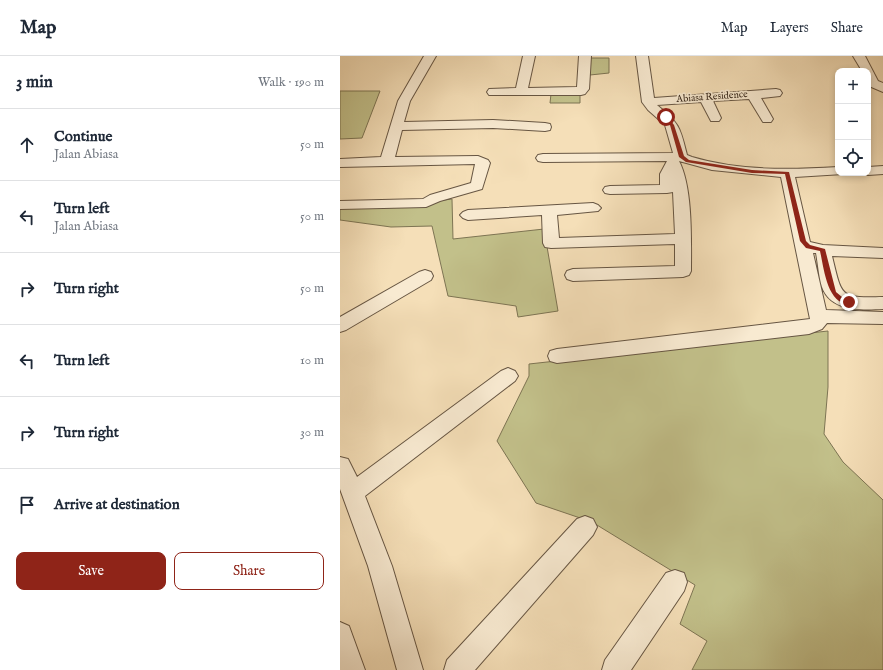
<!DOCTYPE html>
<html lang="en">
<head>
<meta charset="utf-8">
<style>
  :root { --surface:#fff; --page:#f6f6f7; --text:#1f2937; --muted:#747a83; --line:#e0e1e3; --accent:#8f2418 }
  body { margin:0; font-family:"IM FELL English",serif; background:var(--page); color:var(--text) }
  .controls { position:absolute; right:12px; top:12px; display:grid; overflow:hidden; border-radius:8px; box-shadow:0 2px 6px #0003 }
  .controls button { width:36px; height:36px; display:grid; place-items:center; padding:0; border:0; border-bottom:1px solid var(--line); background:var(--surface); color:var(--text); font:20px sans-serif }
  .stop { position:absolute; width:12px; height:12px; margin:-9px; border:3px solid #8f2418; border-radius:50%; background:#fff }
  .stop.end { background:#8f2418; border-color:#fff; box-shadow:0 1px 4px #0008 }
  .list { margin:0; padding:0; list-style:none }
  h2 { display:flex; justify-content:space-between; align-items:center; height:52px; margin:0; padding:0 16px; font-size:17px }
  h2 small { font-size:13px; font-weight:400; color:var(--muted) }
  .list li { display:grid; grid-template-columns:26px 1fr auto; gap:12px; align-items:center; box-sizing:border-box; height:72px; padding:0 16px; border-top:1px solid var(--line) }
  .list b { display:block; font-size:15px; white-space:nowrap }
  .list p { margin:0; font-size:13px; white-space:nowrap; color:var(--muted) }
  .list em { font-size:13px; font-style:normal; color:var(--muted) }
  .actions { display:flex; gap:8px; padding:12px 16px }
  .actions a { flex:1; padding:9px 0; border:1px solid var(--accent); border-radius:8px; text-align:center; font-size:14px; color:var(--accent) }
  .actions .main { background:var(--accent); color:#fff }
  .icon { flex:none; width:22px; height:22px; fill:none; stroke:currentColor; stroke-width:2; stroke-linecap:round; stroke-linejoin:round }
  .map { position:relative; flex:none; width:543px; height:614px; overflow:hidden }
  header { display:flex; align-items:center; gap:24px; box-sizing:border-box; height:56px; padding:0 20px; background:var(--surface); border-bottom:1px solid var(--line) }
  header strong { font-size:19px }
  nav { display:flex; gap:22px; margin-inline-start:auto; font-size:14px }
  main { display:flex }
  aside { flex:1; background:var(--surface) }
  .map>svg:first-child { display:block }
</style>
</head>
<body>
<header>
<strong>Map</strong>
<nav><a>Map</a><a>Layers</a><a>Share</a></nav>
</header>
<main>
<aside>
<h2>3 min<small>Walk · 190 m</small></h2>
<ul class="list">
<li><svg class="icon" aria-label="ahead" viewBox="0 0 24 24"><path d="M12 20V5M6 11l6-6 6 6"/></svg><div><b>Continue</b><p>Jalan Abiasa</p></div><em>50 m</em></li>
<li><svg class="icon" aria-label="left" viewBox="0 0 24 24"><path d="M17 20v-9H6M10 6l-5 5 5 5"/></svg><div><b>Turn left</b><p>Jalan Abiasa</p></div><em>50 m</em></li>
<li><svg class="icon" aria-label="right" viewBox="0 0 24 24"><path d="M7 20v-9h11M14 6l5 5-5 5"/></svg><div><b>Turn right</b></div><em>50 m</em></li>
<li><svg class="icon" aria-label="left" viewBox="0 0 24 24"><path d="M17 20v-9H6M10 6l-5 5 5 5"/></svg><div><b>Turn left</b></div><em>10 m</em></li>
<li><svg class="icon" aria-label="right" viewBox="0 0 24 24"><path d="M7 20v-9h11M14 6l5 5-5 5"/></svg><div><b>Turn right</b></div><em>30 m</em></li>
<li><svg class="icon" aria-label="arrive" viewBox="0 0 24 24"><path d="M6 21V4h12l-3 4 3 4H6"/></svg><div><b>Arrive at destination</b></div></li>
</ul>
<div class="actions"><a class="main">Save</a><a>Share</a></div>
</aside>
<div class="map">
<svg width="543" height="614" viewBox="0 0 543 614">
  <rect width="100%" height="100%" fill="#f5dfb8"/>
  <filter id="stains"><feTurbulence type="fractalNoise" baseFrequency=".005" numOctaves="4"/><feColorMatrix values="0 0 0 0 .2 0 0 0 0 .09 0 0 0 0 .02 0 0 0 .5 -.17"/></filter>
  <radialGradient id="worn" r=".72"><stop offset=".6" stop-color="#630" stop-opacity="0"/><stop offset="1" stop-color="#630" stop-opacity=".3"/></radialGradient>
  <!-- green -->
  <path fill="#c2c08a" stroke="#7d7453" d="M250,2H269V17L250,19Z
    M0,35H40L22,82L0,83Z
    M211,38H240V47H210Z
    M112,143L113,183L204,173L218,255L178,261L176,250L108,240L92,170L51,171L0,164V150H58Z
    M488,275V331L484,378L503,406L543,444V614H352L367,585L340,568L355,529L252,466L196,447L157,385L189,320V308Z"/>
  <g fill="none" stroke-linecap="round" stroke-linejoin="round">
    <defs>
      <path id="minor" d="M84,0H96L70,45L64,66L153,64L205,67L210,68L211,71L210,74L205,75L153,72L62,74L55,101L138,100L148,104L150,107L142,133L100,145L86,151L0,153V145L83,143L90,139L131,127L135,108L0,111V103L41,101L58,45Z
        M183,0H195L188,32L237,31L239,0H251L249,33L245,38L241,39H149L147,36L149,33L176,32Z
        M296,0H308L314,42L436,33L440,34L442,37L440,40L421,42L433,63L431,66H423L409,43L373,45L381,62L379,65H371L361,46L317,49C340,68 340,71 347,99L352,101C399,115 449,114 498,111V117L503,118L455,121L470,186L483,189L543,192V202L492,200C502,241 499,242 543,241V253C522,254 491,256 482,231C479,221 478,208 476,197H473L486,254L543,256V268L487,267L482,273L469,278L217,307L210,305L208,300L210,295L217,293L470,263L441,121L372,114L339,105C353,132 351,185 351,215L349,219L343,221L233,225L227,223L225,219L227,215L233,213L335,210V188L211,192L205,191L203,187L202,159L128,164L123,162L120,159L123,156L128,154L253,147L258,149L261,152L258,155L217,159L219,182L335,178L333,136L327,137L270,138L265,137L263,134L265,131L270,130L320,129V118L327,105L203,106L198,105L196,102L198,99L203,98L333,97L325,69L308,54L302,46Z
        M513,0H525L538,25L543,27V36L529,30L528,15H522Z
        M543,110V118L528,119L522,117H528V111Z
        M85,214L91,216L93,220L91,224L6,274L0,276V261L79,216Z
        M168,312L175,315L178,320L175,325L25,440L52,510L83,614H57L28,510L0,433V401L8,403L17,421L161,315Z
        M245,460L253,463L257,471L253,479L135,614H104L107,604L237,463Z
        M335,514L344,517L347,526L344,535L291,614H262L265,604L326,517Z
        M0,566L9,570L25,614H0Z"/>
    </defs>
    <!-- minor casing -->
    <use href="#minor" stroke="#675643" stroke-width="2"/>
    <!-- minor -->
    <use href="#minor" fill="#f8ead1" fill-rule="evenodd"/>
  </g>
  <!-- route -->
  <path fill="#8f2418" d="M324,60H327L334,69L344,100L349,104L412,114L449,116L466,185L470,189L485,193L496,236L502,241L511,245V248C487,250 484,212 480,195L466,192L460,185L445,118L412,117L346,106L339,101L330,69Z"/>
  <g text-anchor="middle" dominant-baseline="central" stroke-width="3.5" stroke-linejoin="round" paint-order="stroke">
    <!-- far-street labels -->
    <g font-size="10" fill="#38291c" stroke="#f8ead1">
      <text transform="translate(372 41) rotate(-4)">Abiasa Residence</text>
    </g>
  </g>
  <rect width="100%" height="100%" filter="url(#stains)"/>
  <rect width="100%" height="100%" fill="url(#worn)"/>
</svg>
<div class="controls">
<button>+</button>
<button>−</button>
<button><svg class="icon" aria-label="locate" viewBox="0 0 24 24"><circle cx="12" cy="12" r="6"/><path d="M12 2v4M12 18v4M2 12h4M18 12h4"/></svg></button>
</div>
<div class="stop" style="left:326px;top:61px"></div>
<div class="stop end" style="left:509px;top:246px"></div>
</div>
</main>
</body>
</html>
